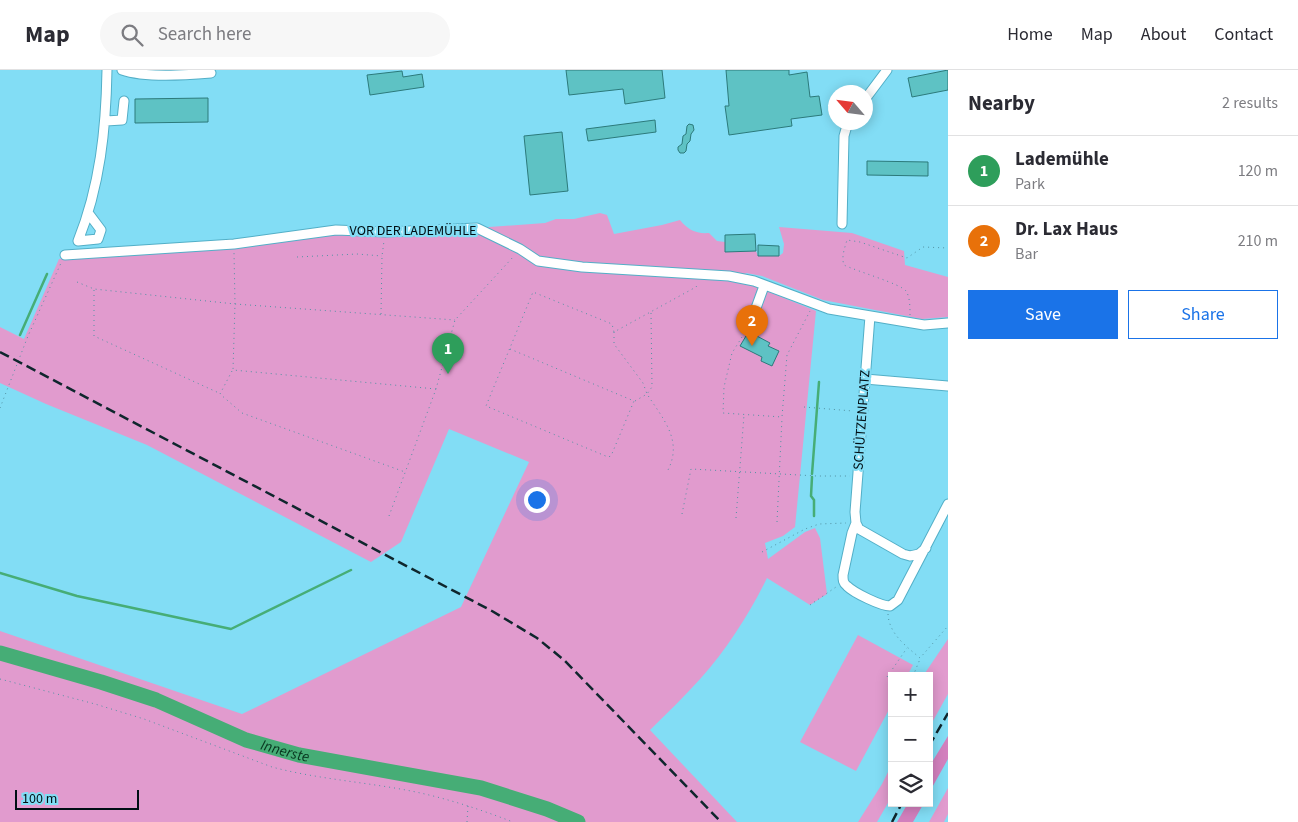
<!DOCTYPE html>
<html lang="en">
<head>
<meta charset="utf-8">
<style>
  :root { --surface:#fff; --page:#f7f7f7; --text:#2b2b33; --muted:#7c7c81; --line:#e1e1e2; --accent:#1a73e8 }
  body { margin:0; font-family:"Source Sans 3",sans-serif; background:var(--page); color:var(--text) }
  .controls { position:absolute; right:15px; bottom:15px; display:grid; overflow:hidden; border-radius:0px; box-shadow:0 2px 12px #0003 }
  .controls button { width:45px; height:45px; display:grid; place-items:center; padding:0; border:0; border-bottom:1px solid var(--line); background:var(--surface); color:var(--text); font:25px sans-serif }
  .compass { position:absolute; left:828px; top:15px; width:45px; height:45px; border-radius:50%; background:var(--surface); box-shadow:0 2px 12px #0003; rotate:298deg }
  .scale { position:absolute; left:15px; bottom:12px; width:124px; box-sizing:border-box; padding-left:5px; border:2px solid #000f14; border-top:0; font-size:14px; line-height:18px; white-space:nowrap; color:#000f14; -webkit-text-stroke:4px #82ddf5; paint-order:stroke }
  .you { position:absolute; left:536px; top:429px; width:18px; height:18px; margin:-12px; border:4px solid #fff; border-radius:50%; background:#1a73e8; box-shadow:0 0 0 8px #1a73e833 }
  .badge { display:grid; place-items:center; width:32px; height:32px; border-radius:50%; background:var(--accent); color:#fff; font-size:16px; font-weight:700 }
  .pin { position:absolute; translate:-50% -41px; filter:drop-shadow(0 1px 2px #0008) }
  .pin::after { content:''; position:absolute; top:26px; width:18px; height:15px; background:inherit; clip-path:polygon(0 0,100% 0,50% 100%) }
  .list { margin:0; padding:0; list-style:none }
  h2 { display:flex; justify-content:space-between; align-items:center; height:65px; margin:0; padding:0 20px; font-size:21px }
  h2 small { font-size:16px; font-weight:400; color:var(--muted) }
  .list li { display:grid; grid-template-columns:32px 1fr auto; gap:15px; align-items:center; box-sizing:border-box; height:70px; padding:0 20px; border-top:1px solid var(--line) }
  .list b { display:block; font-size:19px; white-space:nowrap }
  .list p { margin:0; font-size:16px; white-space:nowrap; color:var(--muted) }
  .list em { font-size:16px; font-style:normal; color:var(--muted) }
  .actions { display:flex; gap:10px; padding:15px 20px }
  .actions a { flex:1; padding:11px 0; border:1px solid var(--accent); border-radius:0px; text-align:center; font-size:18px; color:var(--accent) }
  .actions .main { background:var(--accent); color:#fff }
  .icon { flex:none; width:28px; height:28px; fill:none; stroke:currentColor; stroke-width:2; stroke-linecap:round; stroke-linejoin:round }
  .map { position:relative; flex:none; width:948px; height:752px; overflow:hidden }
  header { display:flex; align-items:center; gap:30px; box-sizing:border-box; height:70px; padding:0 25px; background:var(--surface); border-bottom:1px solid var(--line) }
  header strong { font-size:24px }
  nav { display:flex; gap:28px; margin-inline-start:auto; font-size:18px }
  .search { width:350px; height:45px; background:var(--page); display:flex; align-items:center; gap:12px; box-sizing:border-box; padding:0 18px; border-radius:28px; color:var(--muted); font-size:19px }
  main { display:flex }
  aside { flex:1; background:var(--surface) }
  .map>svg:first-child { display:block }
</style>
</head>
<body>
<header>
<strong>Map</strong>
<div class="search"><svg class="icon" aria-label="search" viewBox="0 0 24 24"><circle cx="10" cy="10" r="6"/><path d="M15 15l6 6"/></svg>Search here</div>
<nav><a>Home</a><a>Map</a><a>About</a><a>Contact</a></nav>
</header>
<main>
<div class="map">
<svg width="948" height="752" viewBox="0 0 948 752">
  <rect width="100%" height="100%" fill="#82ddf5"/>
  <!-- green -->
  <path fill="#e19bce" d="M600,143L607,145L614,164L662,155L680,150C688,160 696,164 709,163L717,171L725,172L726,182L756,181L758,186H779L783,183L784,174L779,157L852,163L904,181L905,195L948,207V247L922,249L823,230L762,206L746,203L742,211L816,241L795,457L783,466L765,473L768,489L805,462L815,458L820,468L827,524L810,535L767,508C750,543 727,579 701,608C685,626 667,643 650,660L737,752H0V561L242,644L461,537L529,392L449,359L401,472L371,492L147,375L46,334L0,313V257L24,269L59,189L335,158H475L545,153L556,149H574Z
    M858,565L913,595L907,606H892V634L856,701L800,672Z
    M948,569V624L929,658V606H923Z
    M892,694V726L877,752H858L882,714Z
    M948,718V744L944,752H929Z"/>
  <!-- forest -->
  <path fill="#d380be" d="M948,666V689L929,723V697Z
    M908,733H924L913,752H897Z"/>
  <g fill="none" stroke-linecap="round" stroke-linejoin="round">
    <!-- stream -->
    <path stroke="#46ad76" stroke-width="2.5" d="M20,265L47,204
      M812,404L819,312
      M812,407L811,426L814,430V446
      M0,503L77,526L231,559L351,500"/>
    <!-- river -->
    <path stroke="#46ad76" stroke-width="15" id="s1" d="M0,583L101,612L156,630L246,670L299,685L481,718L547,739L578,752"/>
  </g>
  <!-- building -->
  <path fill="#5ec2c4" stroke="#2c7a7b" d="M566,0H662L665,28L625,34L623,19L569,25Z
    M726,0H789V5L807,2L810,27L819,26L822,45L791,49L792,56L729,65L725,36H729Z
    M948,0V20L912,27L908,8Z
    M402,1L403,7L422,4L424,17L370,25L367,5Z
    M208,28V52L135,53V29Z
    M655,50L656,62L588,71L586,59Z
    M689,54L693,55L694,60L691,64L690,71L687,74L686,81L684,83H680L678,80V77L682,74L683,66L686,64L687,56Z
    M562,62L568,121L530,125L524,66Z
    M867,91L928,92V106L867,105Z
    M755,164L756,181L725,182V165Z
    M758,175L779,176V186H758Z
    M753,264L770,273L768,276L779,281L772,296L761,291L762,287L740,276L746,266Z"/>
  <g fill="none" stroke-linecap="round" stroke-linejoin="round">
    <defs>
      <path id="minor" d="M122,0C145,8 186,5 211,3
        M866,28L887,0
        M106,51L122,50L124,31
        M89,144L101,160L98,169L78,171C100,116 106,59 107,0
        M842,154L844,66L848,52
        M65,185L234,174L336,160L386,162L477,158L520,179L538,191L582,197L729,206L754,211L829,239L924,255L948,253
        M870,246L855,442L856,453L859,459L903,484L910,486L919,484L926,478
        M748,260L764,216
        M865,309L948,316
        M856,453L852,463L843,505C843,510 843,513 847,516C854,523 881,536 890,536L898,530L948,434"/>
    </defs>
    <!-- minor casing -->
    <use href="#minor" stroke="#53afc7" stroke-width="11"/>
    <!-- path -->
    <path stroke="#5292a3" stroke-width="1" stroke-dasharray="1 4" stroke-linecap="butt" d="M297,187L357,184L382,186
      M77,212L94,219L235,234L234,182
      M94,220V266L219,323
      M651,243L652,317L647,324C663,349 683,370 668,400
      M381,244L382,186L384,171
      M910,245C910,237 910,227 906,221C901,214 856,201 844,195C841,187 845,177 847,170L860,172L907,188L923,177L948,178
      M614,262V274L643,313L647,324L635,331
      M742,267L732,283L724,317L723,343L782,347L787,285L810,241
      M510,279L634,331L611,386L608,387L486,336L533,222L612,254L614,262L696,217L699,213
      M232,301L220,324L242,343L405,402
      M436,319L233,300L235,234L455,250
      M804,337L853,341
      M0,338L28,266L61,193
      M682,444L691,399L817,406H850
      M389,446L436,319L455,250L514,186
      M736,448L744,345
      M777,452L782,348
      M762,482L805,459L819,454L846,453
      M810,535L836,517
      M888,544C889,564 906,576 920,588L948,556
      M913,606L920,589
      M887,607L907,578
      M0,609L95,634L144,649L272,697C317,709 365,712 411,721C446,728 479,739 513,752
      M467,752L468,736"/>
    <!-- minor -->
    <use href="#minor" stroke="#fff" stroke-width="9"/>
    <!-- rail -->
    <path stroke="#0f262d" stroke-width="2.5" stroke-dasharray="10 5" stroke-linecap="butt" d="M0,282L492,541L537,568L564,590L721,752
      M929,676L948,643
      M892,752L902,733"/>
  </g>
  <g text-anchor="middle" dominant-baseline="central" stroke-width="4.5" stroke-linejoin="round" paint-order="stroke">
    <!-- street labels -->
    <g font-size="14" fill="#000f14" stroke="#82ddf5">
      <text x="413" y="161">VOR DER LADEMÜHLE</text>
      <text transform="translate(862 350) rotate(-86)">SCHÜTZENPLATZ</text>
    </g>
    <!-- water labels -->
    <g font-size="15" font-style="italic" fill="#07351e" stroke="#82ddf5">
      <text stroke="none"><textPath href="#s1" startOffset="302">Innerste</textPath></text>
    </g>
  </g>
</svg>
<div class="controls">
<button>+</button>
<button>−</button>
<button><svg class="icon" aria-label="layers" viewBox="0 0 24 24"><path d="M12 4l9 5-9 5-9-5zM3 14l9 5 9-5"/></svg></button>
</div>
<svg class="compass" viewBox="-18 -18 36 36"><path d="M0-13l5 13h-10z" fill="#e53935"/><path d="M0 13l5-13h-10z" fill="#7c7c81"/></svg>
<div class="scale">100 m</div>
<div class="you"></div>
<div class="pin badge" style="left:448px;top:304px;background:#2e9e5b">1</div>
<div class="pin badge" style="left:752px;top:276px;background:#e8710a">2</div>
</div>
<aside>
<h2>Nearby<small>2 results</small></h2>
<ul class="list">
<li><span class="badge" style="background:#2e9e5b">1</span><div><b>Lademühle</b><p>Park</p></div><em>120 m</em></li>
<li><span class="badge" style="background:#e8710a">2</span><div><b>Dr. Lax Haus</b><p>Bar</p></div><em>210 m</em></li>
</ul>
<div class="actions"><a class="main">Save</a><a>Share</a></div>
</aside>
</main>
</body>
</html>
